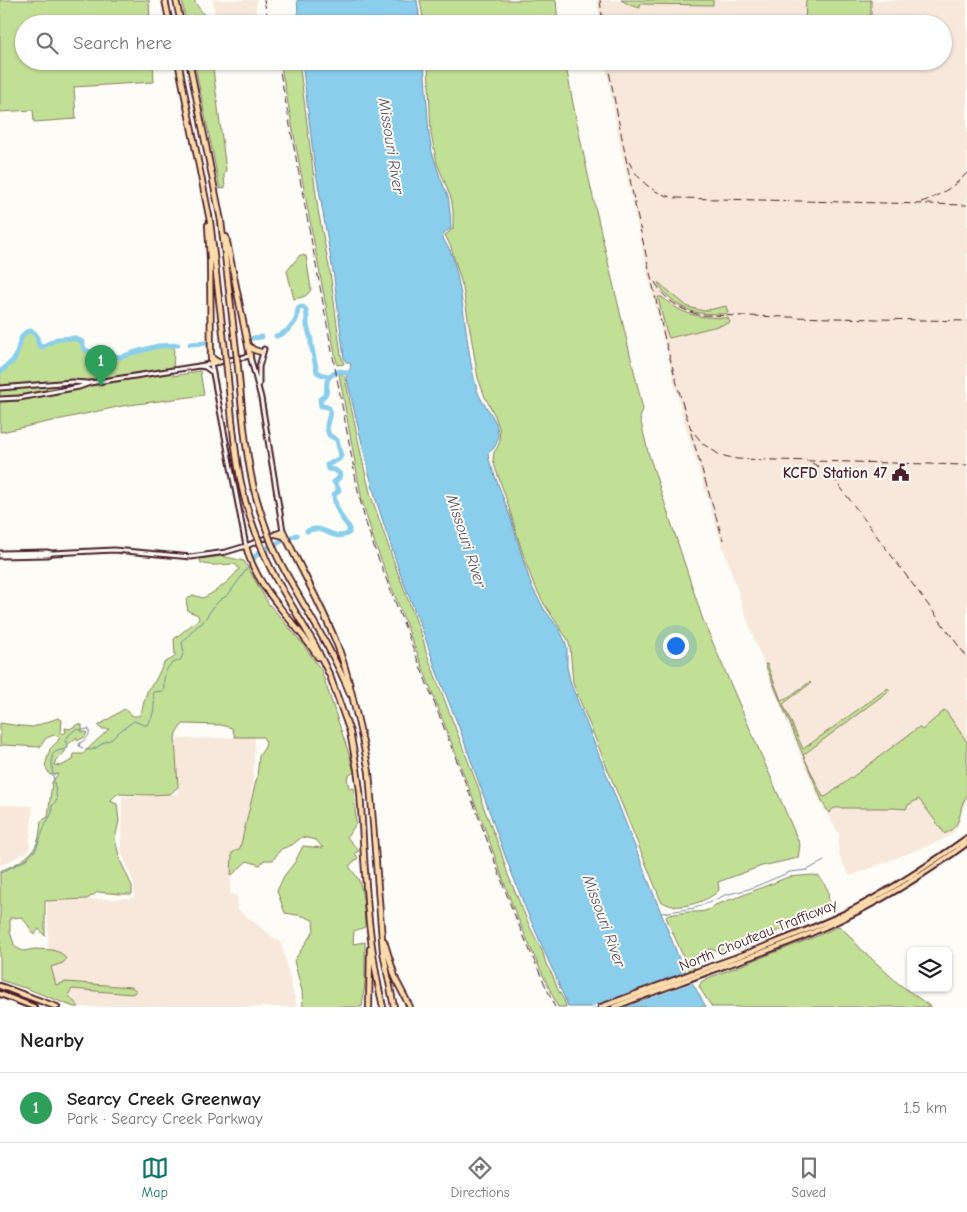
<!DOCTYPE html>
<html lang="en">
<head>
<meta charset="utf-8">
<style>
  :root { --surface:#fff; --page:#f6f6f6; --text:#202124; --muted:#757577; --line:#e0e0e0; --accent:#0f766e }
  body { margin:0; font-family:"Comic Neue",sans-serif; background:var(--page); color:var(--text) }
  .controls { position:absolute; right:15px; bottom:15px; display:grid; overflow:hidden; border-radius:8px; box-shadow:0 1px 4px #0004 }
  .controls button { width:45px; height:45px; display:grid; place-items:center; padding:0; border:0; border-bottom:1px solid var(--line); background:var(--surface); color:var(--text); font:25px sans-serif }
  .you { position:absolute; left:675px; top:645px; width:18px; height:18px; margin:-12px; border:4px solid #fff; border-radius:50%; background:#1a73e8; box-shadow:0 0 0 8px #1a73e833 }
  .badge { display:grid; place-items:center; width:32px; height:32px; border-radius:50%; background:var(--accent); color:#fff; font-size:16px; font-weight:700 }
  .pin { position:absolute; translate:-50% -41px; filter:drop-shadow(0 1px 2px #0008) }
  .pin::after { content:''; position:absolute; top:26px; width:18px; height:15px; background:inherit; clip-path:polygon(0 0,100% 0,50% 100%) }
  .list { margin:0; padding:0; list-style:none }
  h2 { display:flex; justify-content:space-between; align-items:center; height:65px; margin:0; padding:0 20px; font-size:21px }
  h2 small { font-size:16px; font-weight:400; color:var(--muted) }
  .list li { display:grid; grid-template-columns:32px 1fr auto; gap:15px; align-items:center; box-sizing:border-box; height:70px; padding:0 20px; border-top:1px solid var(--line) }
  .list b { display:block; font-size:19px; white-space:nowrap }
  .list p { margin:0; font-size:16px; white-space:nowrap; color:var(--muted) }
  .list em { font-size:16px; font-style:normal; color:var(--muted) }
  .icon { flex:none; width:28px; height:28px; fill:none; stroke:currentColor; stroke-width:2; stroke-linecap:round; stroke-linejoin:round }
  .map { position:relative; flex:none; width:967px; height:1007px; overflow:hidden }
  .search { position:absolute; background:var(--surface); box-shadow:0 1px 4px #0004; left:15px; right:15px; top:15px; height:55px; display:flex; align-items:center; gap:12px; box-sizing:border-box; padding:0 18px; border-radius:28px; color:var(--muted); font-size:19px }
  .sheet { height:135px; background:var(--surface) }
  nav { display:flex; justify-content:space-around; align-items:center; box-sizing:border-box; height:70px; border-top:1px solid var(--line); background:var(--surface); font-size:14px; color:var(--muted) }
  nav a { display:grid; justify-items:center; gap:2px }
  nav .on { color:var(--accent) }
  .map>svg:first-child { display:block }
</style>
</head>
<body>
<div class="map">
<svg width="967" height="1007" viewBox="0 0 967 1007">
  <rect width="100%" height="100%" fill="#fdfcf7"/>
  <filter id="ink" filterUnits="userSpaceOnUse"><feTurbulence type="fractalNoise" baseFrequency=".02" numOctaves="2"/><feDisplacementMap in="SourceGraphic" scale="10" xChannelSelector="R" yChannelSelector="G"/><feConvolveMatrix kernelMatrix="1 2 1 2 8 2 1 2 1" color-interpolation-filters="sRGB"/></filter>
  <g filter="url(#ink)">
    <!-- built -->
    <path fill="#f7e8db" d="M213,0H257L254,24H216Z
      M597,0H967V801L963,808L959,824L955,830L949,836L940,841L850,876L841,860L838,846L839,834L821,804L780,705L752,633L719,536L682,414L648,276L618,135L605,61H943V24H600Z
      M255,737L252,795L240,848L232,853L230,894L237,895L238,910L281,943L297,1007H73L50,999L47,901L134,898V883L121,851L122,797L178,794L175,739Z
      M0,805L33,806L29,851L0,866Z"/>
    <!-- green -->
    <path fill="#c2df96" stroke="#867f60" d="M0,0H149L150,24H24V61H153L154,82L74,87L76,119L34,122L33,110L0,112Z
      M182,0H194C198,9 206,14 208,24H186Z
      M420,0H556L558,24H424Z
      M621,0H713V5L640,4V8L630,5Z
      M806,0H871V24H805Z
      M194,61H212L226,170L224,175L225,188L220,189Z
      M280,61H299L318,210L330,272L341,355L344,364L337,365Z
      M428,61H565C586,178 616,293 643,409L640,418L648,452L703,620L800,845L798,858L762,866L718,882L719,890C711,900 681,910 669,905C666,904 664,903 661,901L576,691L573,683L570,647L568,640L544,604L533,582L525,561L506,498L495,467L493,459L494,452L497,448L500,441L499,427L495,416L485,397L478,378L463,288L451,247L445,235L453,229V210L451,198L437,163L431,134Z
      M300,255L306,256L311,289C307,298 301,297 294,299L287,271Z
      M658,283H659L688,307L704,311L726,306L728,313L725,314C717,314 709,314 700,313C683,311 667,298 658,283Z
      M658,297H662C684,317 699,317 728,318L730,323L669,338L665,327Z
      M28,331C38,332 37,337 39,345L42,347L57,339L75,338L82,342L84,349L92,353L102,356L106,355L121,357L133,353L158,346L174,345L173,376L200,371L204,395L122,406L1,432H0V372C5,367 12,364 15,357C20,349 19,337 28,331Z
      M341,373L345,378L364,468L371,496L396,568L423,639L426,652L480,792L482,803L500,849L508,875L530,927L543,953L546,964L553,976L557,988L564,1000L566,1007H558L535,958L513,907L486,832L375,544L362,501L339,374Z
      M222,556L244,561L268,603L303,644L321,670L350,757L354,772L347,777L349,788H354L356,824L347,837L359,851L355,853L358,858L349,866C352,871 358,877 360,883C364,896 364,912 365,927L354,931L353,944L365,942V983L362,1007H303L302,991L294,961L314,930L313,920L303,916L285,913L277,891L284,876L295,862L303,846L323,848L316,840L302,837L292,845L281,849L273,860H264L260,865L247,861L231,876L232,853L240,848L257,777L259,756L265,747L266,742L263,737H235L232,728L221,725L183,724L176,733L175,739L178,787L170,794L150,795L117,794L110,801L117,804L119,821L115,839L120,860L132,886V894H121L98,892L87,899L45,901V936L39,929L34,935L28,925L21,917L10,918V932L15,947L23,951L35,949L52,950L61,953L66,959L63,963L51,967L56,985L66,982L131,987L137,991L132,994L72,989L68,995L79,1007H74L28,989L0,980V871C12,866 31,858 36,845C40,838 40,828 41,821L48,817L52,782L58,774L50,775L45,766L50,749L57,742L60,737L54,735L46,738L40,747L3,745L0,746V723L20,726L33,727L58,718L62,720L61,733L63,734L66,732L65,728L70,729L78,724L82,725V732H87L85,737L77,741V737L66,746L65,752L56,760L54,765L61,766L74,759L73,754H83C91,745 100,738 109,729H101L98,726L124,709L133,716H139L142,710L145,698L148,689L155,681L164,663L175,657L174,639L199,619L198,615L188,611L186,600L193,595L203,598C217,591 229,582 239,569L235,564C223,564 212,567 201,563L200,559Z
      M765,664H767L781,700L788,697L810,682L811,683L783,704L803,749L888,688L890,690L803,755L823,797L827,796L919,727L922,730L945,710L967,742V796C960,803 962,814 957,823C955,828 949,831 945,834L919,799L908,805L906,809L893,808H834L829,813L823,803Z
      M813,875L819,876L828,890L829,907L824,912L729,951L722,953L710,949L693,957L694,968L689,970L666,917L668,915L688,912H697L705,911L710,909L715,905L741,896L788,877Z
      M839,926L847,933L859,947L899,984L931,1007H712L699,987L701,982L708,978L815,937Z"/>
    <!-- water -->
    <path fill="#8aceec" stroke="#70889f" d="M297,0H417L420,22L418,24H299Z
      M302,61H424L429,135L432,152L441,180L448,196L450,212L451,229C447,231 443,232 443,236C443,241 448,246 450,250C454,260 456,270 458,280C466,316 467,355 477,390C482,406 499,418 498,435C498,444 494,449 488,453L489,460L511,519L525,566L532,587L544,609L559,629L565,641L567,648V667L571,684L680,961L706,1007H568C566,999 562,993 559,986C557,980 556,975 552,969L525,907L507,861L460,730L436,670L425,637L401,576L376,500L367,465L346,375C348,371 352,369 350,363L346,362L344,358L334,277L314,161Z"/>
    <!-- pier -->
    <path fill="#fdfcf7" d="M689,971L694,982L625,1007H590Z"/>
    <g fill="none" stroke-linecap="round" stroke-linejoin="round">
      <!-- stream -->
      <path stroke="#70889f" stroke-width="1" d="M0,873L26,860L36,849L46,823L52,813V806L57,800C56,791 49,760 53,754C56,750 64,750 68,748V744L65,742L68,736L76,729L81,730L89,729C91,737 84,740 79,744L80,747L88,750L94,749L105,742L112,739L120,731L134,721L144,725H147C155,715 155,704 153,692L164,691C163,678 165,662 180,661L184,652L182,643L196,627L202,623L215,605L220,600L228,595L249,566
        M662,913L695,908L708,903L725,895L749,889L790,872L807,870L824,861"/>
      <!-- river -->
      <path stroke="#8aceec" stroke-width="5" d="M276,336C285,334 294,326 297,317C297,314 297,310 299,308C300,307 301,307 303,307L306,310L307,317V326L311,339V344L317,372L323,375L329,376
        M253,338L262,337
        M190,344L206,343
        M0,372C5,367 11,364 15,358C19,351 19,333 29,331C37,330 37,340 39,345L42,347L57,339L75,338L82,342L84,349L92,353L102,356L106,355L121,357L133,353L158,346L178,345
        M307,531C325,523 333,543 349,533V527C341,518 335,508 334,495L339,490L334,482L339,478L340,474L335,470L328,469L327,465L339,459L341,456L337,440L329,435C328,432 327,429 327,426C327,418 337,406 321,406L320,399C336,390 315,380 340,371L350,374L352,373
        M291,537L297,535
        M254,558L259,552L284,540"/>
      <defs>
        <path id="tertiary" d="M0,388L72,382L87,383
          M0,399L19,398L79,387L90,383L199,366L250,356"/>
        <path id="secondary" d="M211,363L246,546
          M199,366L205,367L212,372
          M259,384V367L264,349
          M0,553L47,552L51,553
          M0,556L47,555L52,553L114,550L191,557L226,552L246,546L283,531L261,398L250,356"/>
        <path id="primary" d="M0,986L57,1007
          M0,994L34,1007
          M601,1007C638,993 675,980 712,966C757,950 801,934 844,914C887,893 928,866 967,838
          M614,1007C650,993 687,980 724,966C759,954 793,942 827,926C876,904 923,876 967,843"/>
        <path id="motorway" d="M165,0L170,24
          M176,0L181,24
          M178,61L210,221L225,351
          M189,61L221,221L236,350
          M208,225L210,259L211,363
          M226,237L250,356
          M249,346L254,350L261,352
          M211,355L213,359L218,362
          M238,368C242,405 244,443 252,480C255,497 261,513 266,528
          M227,370C233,424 235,481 255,531
          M283,531C300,568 321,604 336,642C345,663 350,685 355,708C360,729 365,750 369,772L383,952L394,1007
          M276,534L284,536L286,539
          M246,546C257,591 294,619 318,657
          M278,558C301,603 331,646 350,694
          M267,561L276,579L315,645L330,676L350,732L357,769L360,791C365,863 366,937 383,1007
          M384,941L396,980L410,1007
          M369,1007L370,949"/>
      </defs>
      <!-- tertiary casing -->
      <use href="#tertiary" stroke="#4a1f2b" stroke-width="7"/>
      <!-- secondary casing -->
      <use href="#secondary" stroke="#4a1f2b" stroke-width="7"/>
      <!-- primary casing -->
      <use href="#primary" stroke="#4a1f2b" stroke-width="8"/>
      <!-- motorway casing -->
      <use href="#motorway" stroke="#4a1f2b" stroke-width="8"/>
      <!-- tertiary -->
      <use href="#tertiary" stroke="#fdfcf7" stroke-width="3"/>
      <!-- secondary -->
      <use href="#secondary" stroke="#fdfcf7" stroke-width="3"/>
      <!-- primary -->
      <use href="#primary" stroke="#fddcac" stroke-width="4"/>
      <!-- motorway -->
      <use href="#motorway" stroke="#fddcac" stroke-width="4.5"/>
      <!-- rail -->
      <path stroke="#4a1f2b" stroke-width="1" stroke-dasharray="8 4" stroke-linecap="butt" d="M264,0L269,24
        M600,0L603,24
        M278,61L358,491L365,520L375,550L479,818L512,909L533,958L555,1007
        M607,61L636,210L665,340L684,409L691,429L703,444L720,455L737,459L967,465
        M629,162C639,182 655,195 677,198L967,205
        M921,202C938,197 955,186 967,173
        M655,282C665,300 681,311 701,315L967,321
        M691,433L723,540
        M812,463L825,470L832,476L967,657"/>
      <defs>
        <path id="motorway-bridge" d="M236,350L238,368
          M225,351L227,370
          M266,528L271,542L278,558
          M255,531L267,561"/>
      </defs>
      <!-- motorway-bridge casing -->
      <use href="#motorway-bridge" stroke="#4a1f2b" stroke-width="8" stroke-linecap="butt"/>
      <!-- motorway-bridge -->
      <use href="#motorway-bridge" stroke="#fddcac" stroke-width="4.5"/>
    </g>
  </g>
  <!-- icons -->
  <defs>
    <symbol id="civic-bare" viewBox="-9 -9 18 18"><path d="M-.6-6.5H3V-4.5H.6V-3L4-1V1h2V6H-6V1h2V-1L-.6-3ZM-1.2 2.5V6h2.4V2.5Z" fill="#4a1f2b" stroke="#fdfcf7" stroke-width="2.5" paint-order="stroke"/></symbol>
  </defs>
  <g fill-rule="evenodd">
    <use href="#civic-bare" x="888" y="460" width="25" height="25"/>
  </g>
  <g text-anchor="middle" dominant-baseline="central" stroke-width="4" stroke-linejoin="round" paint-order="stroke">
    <!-- poi labels -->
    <g font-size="15" font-weight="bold" fill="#4a1f2b" stroke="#fdfcf7" text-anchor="end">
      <text x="887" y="473">KCFD Station 47</text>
    </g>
    <!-- street labels -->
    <g font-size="15" fill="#4a1f2b" stroke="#fdfcf7">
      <text transform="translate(758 935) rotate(-22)">North Chouteau Trafficway</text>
    </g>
    <!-- water labels -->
    <g font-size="16" font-style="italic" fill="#5d5465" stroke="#fdfcf7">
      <text transform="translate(391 146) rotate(81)">Missouri River</text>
      <text transform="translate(466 541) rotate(72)">Missouri River</text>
      <text transform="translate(604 921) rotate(70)">Missouri River</text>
    </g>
  </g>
</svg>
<div class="controls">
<button><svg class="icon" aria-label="layers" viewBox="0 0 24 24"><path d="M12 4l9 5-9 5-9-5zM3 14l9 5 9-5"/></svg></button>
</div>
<div class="you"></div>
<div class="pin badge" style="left:101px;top:386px;background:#2e9e5b">1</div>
<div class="search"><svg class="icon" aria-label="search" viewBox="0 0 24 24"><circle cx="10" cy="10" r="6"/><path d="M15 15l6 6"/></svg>Search here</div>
</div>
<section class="sheet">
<h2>Nearby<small></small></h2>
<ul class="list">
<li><span class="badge" style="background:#2e9e5b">1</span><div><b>Searcy Creek Greenway</b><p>Park · Searcy Creek Parkway</p></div><em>1.5 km</em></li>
</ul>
</section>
<nav>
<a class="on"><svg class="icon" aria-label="map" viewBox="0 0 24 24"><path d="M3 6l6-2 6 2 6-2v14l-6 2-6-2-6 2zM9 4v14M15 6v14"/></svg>Map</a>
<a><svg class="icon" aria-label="directions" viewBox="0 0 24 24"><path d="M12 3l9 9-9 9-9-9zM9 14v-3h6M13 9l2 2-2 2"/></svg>Directions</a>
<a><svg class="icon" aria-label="saved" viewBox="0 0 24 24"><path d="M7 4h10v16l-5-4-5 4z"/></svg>Saved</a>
</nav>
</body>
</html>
